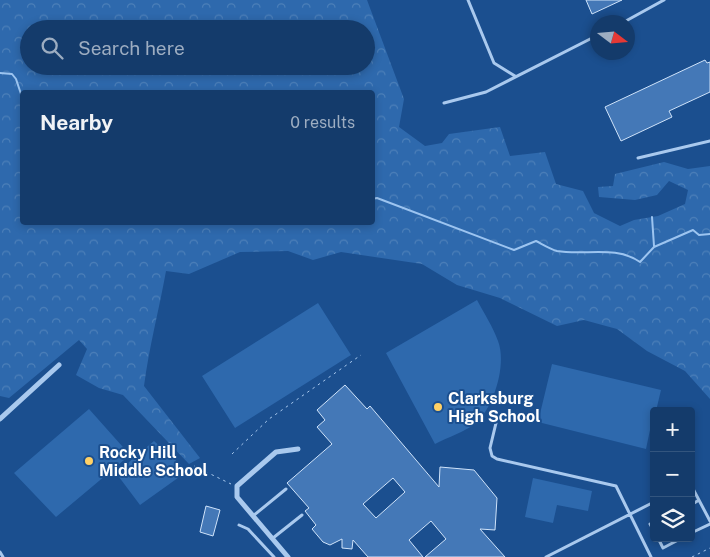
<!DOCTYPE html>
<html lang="en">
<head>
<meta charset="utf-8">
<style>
  :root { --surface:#143b6b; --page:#1d4271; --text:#f1f3f6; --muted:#9dadc1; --line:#33557e }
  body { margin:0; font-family:"Public Sans",sans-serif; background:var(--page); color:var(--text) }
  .controls { position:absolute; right:15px; bottom:15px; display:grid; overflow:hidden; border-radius:5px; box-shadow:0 2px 8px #0003 }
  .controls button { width:45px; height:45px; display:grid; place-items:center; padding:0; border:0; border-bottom:1px solid var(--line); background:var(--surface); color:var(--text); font:25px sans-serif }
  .compass { position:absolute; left:590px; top:15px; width:45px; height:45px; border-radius:50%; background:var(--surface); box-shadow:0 2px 8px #0003; rotate:106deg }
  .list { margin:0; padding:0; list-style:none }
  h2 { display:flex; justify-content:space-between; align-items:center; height:65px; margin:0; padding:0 20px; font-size:21px }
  h2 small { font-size:16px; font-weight:400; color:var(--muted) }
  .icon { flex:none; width:28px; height:28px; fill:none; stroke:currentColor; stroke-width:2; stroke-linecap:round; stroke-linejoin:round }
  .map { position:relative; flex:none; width:710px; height:557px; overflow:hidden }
  .search { position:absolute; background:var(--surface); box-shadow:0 2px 8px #0003; left:20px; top:20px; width:355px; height:55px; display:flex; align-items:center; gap:12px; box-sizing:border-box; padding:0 18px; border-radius:28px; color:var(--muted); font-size:19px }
  .panel { position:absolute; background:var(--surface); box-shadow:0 2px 8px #0003; left:20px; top:90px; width:355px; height:135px; border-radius:5px }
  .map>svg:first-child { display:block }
</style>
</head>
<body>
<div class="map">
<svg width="710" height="557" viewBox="0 0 710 557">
  <defs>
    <pattern id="forest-crowns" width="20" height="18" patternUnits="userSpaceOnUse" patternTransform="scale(1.25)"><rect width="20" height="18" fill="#2e69ad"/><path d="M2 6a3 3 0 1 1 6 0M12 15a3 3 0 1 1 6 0" fill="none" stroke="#4d80b9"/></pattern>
  </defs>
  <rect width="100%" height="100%" fill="#1b4f8f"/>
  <!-- forest -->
  <path fill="url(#forest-crowns)" fill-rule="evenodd" d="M0,0H367L404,99L399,127L425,146L442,143L449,134L500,127L510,156L545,152L556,184L583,191L594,213L620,226L634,220L658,216L685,204L688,190L669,181L657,195L635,200L599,197L598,187L613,186L615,174L664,162L688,169L710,166V399L685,371L647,351L617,329L584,320L557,326L500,298L457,285L422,264L341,252L313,260L288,251L240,252L189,274L166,271C159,310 149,347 144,386L200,458L189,464L123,395L99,388L76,375L87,349L79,340L9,398L0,396ZM29,29H366V66H29ZM22,92H372V222H22Z"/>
  <!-- garden -->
  <path fill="#2e69ad" d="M477,300C484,313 493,327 498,341C507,364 494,407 476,423C465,432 448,437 435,444L386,353Z
    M318,303L351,355L235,428L202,376Z
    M552,364L661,390L656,411H654L646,449L538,422Z
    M89,409L130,455L56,517L14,473Z
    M154,441L183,467L182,475L140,505L116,473Z
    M533,478L592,491L588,511L557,505L553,523L525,517Z"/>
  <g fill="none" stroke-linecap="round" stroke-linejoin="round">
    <!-- stream -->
    <path stroke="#9cc4f0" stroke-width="2" d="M0,73L12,74L16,79L21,94H22
      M45,92H47
      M372,199L377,198L514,250L536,241C542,244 550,249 557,251C584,256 616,245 640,262L654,247L693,230L699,235L710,234
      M652,217L654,246"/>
  </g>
  <!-- building -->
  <path fill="#4478b7" stroke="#cfe3fa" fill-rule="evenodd" d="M586,0H622L592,14Z
    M705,60L707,63L710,62V92L669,111L672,117L621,141L605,107Z
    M345,385L367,409L370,406L439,487L440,467L474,470L497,498L495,530L480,529L505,557H425L446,539L431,521L409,540L423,557H368L353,540L352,549L342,548V539L330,545L323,542L312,529L316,525L305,511L309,508L287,483L332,444L317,427L325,420L317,410ZM393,478L405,492L376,518L363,504Z
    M206,506L220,510L213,536L200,532Z"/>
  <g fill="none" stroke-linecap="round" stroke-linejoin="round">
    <!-- path -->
    <path stroke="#a9c9ee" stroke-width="1" stroke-dasharray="2.5 4" stroke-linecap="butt" d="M232,454L269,419L361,355
      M194,466L231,484
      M692,557L710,548"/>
    <!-- lane -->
    <path stroke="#a9c9ee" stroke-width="3" d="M468,0L494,63L515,76
      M624,22L664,0
      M444,103L486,92L598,35
      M638,158L710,141
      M496,423L490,448L492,456L497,459L616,486L651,557
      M691,485L710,521
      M691,505L699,500
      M253,516L286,489
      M654,522L650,524L654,531
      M239,525L248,529L274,557
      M691,533L710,524
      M273,538L302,515
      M658,538L663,548L682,538
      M0,552L3,557
      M546,557L654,502"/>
    <!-- street -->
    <path stroke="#a9c9ee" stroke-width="5" d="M0,419L59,365
      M288,557L237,497V486L276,452L298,449"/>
  </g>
  <!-- markers -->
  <g fill="#ffd166" stroke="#1b4f8f" stroke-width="2">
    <circle cx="438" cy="407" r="5"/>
    <circle cx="89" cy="461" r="5"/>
  </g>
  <g text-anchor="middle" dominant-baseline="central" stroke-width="4" stroke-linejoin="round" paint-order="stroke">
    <!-- poi labels -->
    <g font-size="16" font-weight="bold" fill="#fff" stroke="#1b4f8f" text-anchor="start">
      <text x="448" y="398">Clarksburg<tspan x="448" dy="18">High School</tspan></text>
      <text x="99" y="452">Rocky Hill<tspan x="99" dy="18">Middle School</tspan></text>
    </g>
  </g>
</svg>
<div class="controls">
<button>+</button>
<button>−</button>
<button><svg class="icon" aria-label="layers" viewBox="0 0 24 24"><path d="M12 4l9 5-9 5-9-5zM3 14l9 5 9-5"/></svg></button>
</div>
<svg class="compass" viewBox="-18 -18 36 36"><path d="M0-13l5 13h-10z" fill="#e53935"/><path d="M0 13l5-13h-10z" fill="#9dadc1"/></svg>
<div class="search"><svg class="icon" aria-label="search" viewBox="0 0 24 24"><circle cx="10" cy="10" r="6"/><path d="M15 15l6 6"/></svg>Search here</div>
<section class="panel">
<h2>Nearby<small>0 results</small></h2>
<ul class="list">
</ul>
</section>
</div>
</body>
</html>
